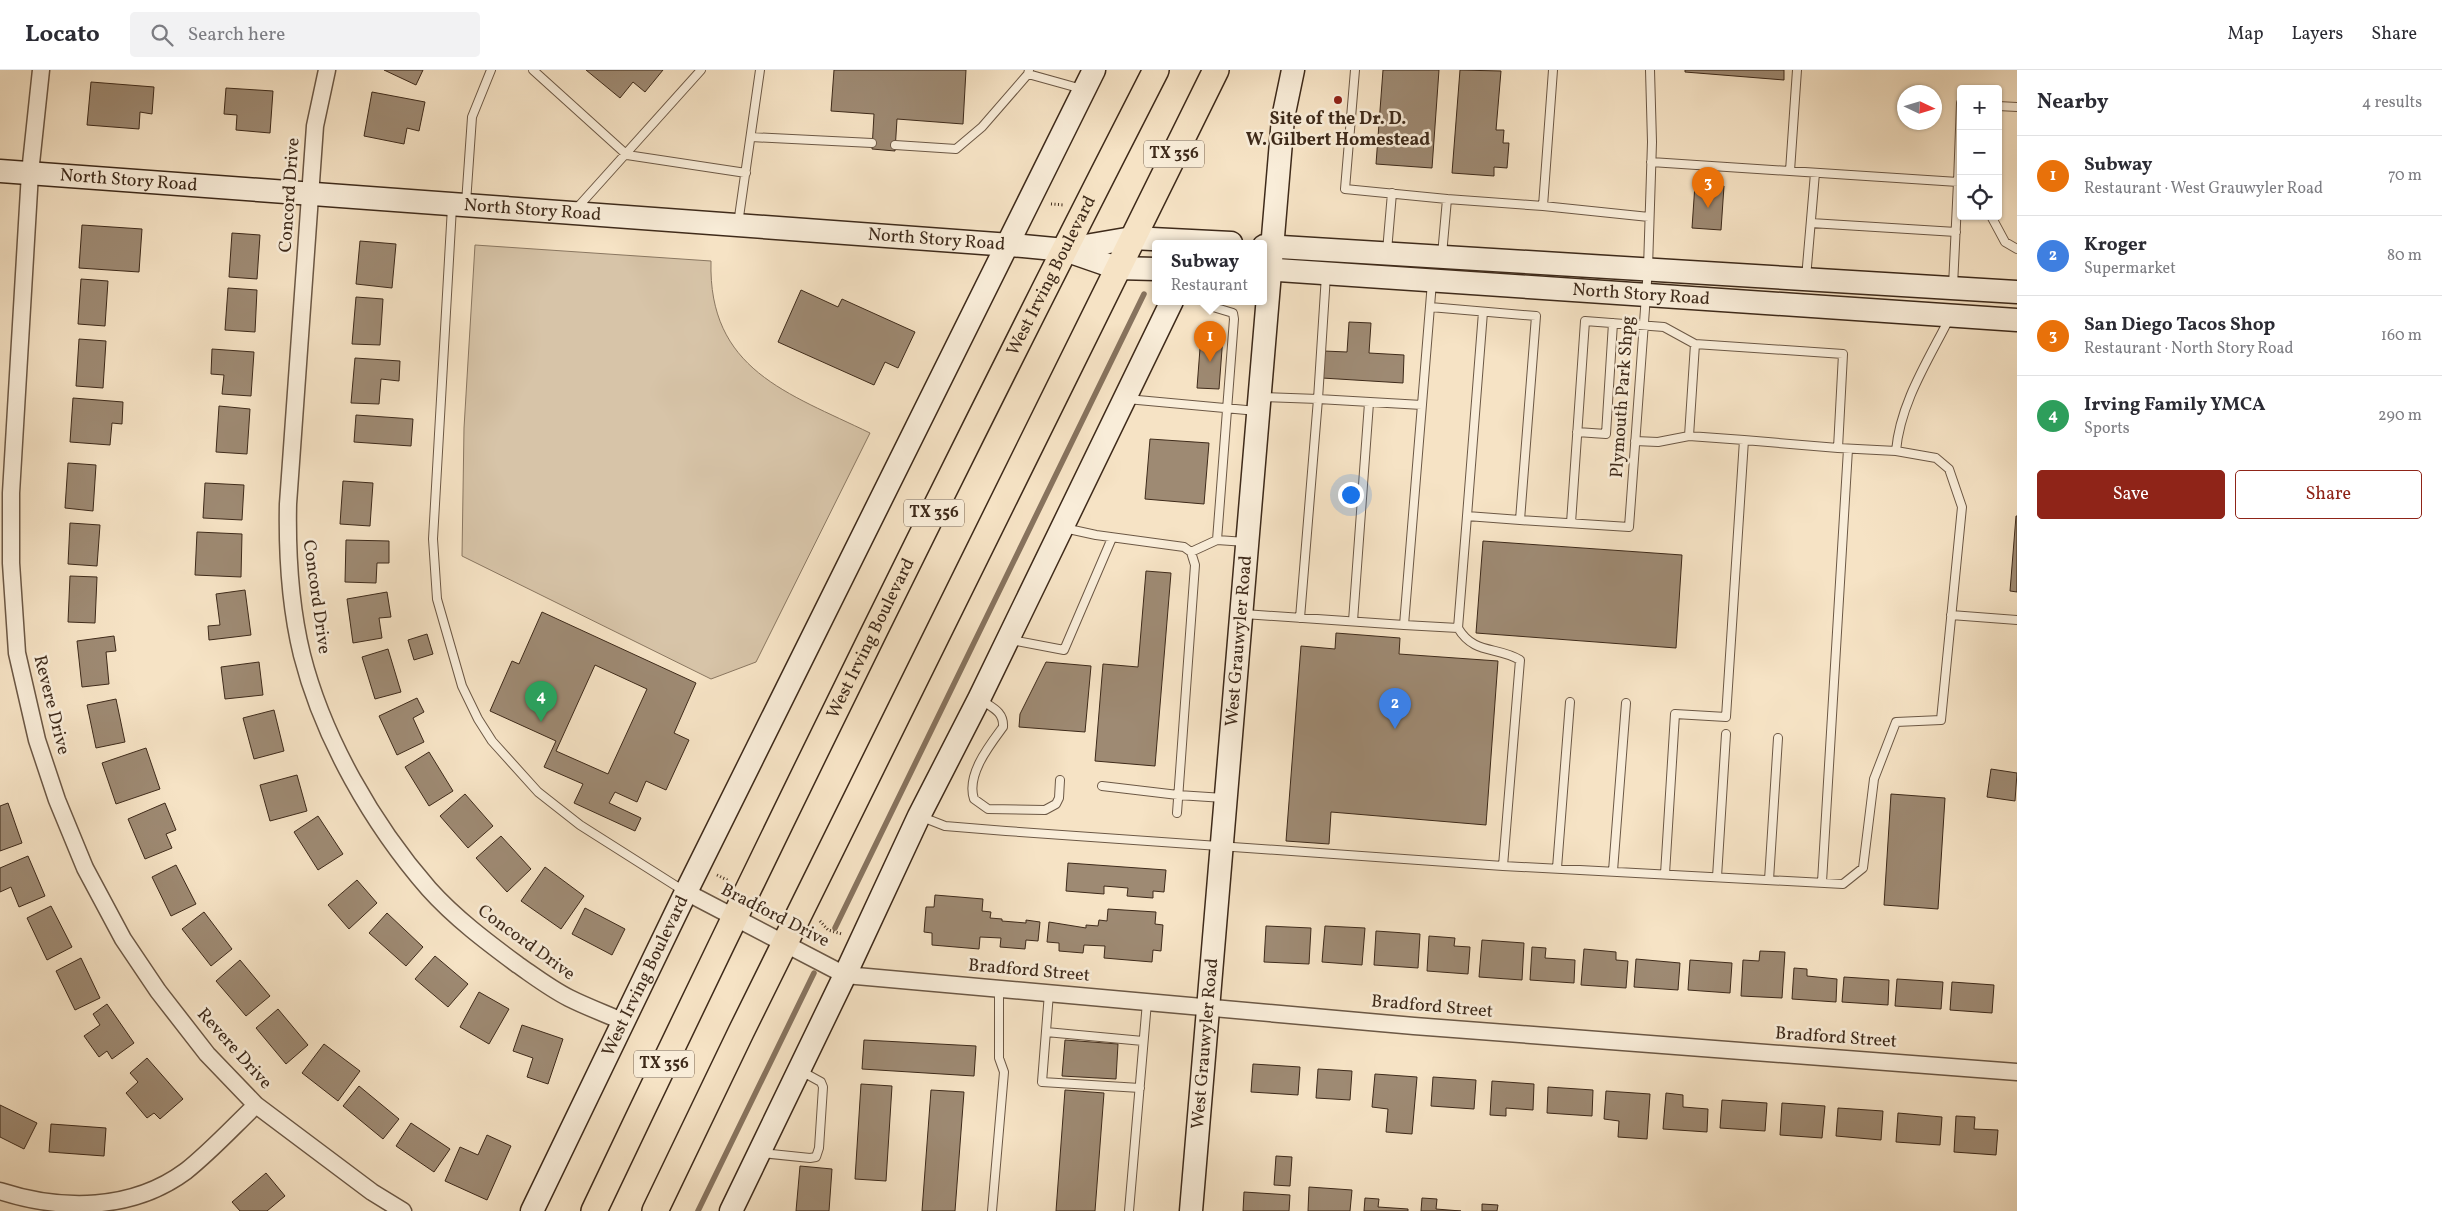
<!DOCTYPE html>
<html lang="en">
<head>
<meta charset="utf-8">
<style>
  :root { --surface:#fff; --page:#f2f2f3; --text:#2b2b33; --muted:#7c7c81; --line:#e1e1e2; --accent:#8f2418 }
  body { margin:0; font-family:Vollkorn,serif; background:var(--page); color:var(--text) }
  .controls { position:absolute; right:15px; top:15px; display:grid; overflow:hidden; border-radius:5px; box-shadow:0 1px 4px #0004 }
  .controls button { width:45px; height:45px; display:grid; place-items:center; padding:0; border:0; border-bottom:1px solid var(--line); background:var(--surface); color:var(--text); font:25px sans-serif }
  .compass { position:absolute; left:1897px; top:15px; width:45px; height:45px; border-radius:50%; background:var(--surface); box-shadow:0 1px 4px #0004; rotate:94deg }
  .you { position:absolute; left:1350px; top:424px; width:18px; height:18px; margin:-12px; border:4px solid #fff; border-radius:50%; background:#1a73e8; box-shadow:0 0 0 8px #1a73e833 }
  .badge { display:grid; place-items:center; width:32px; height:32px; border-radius:50%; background:var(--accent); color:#fff; font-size:16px; font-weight:700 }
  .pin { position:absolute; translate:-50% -41px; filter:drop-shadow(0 1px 2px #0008) }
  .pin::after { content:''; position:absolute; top:26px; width:18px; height:15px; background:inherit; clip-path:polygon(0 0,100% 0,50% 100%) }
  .popup { position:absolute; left:1152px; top:170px; width:115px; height:65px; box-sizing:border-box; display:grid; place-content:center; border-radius:5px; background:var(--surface); filter:drop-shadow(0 1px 4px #0005); font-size:16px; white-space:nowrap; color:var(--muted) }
  .popup b { font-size:19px; color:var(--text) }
  .popup::after { content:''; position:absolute; left:50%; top:100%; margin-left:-10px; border:10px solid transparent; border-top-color:var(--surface) }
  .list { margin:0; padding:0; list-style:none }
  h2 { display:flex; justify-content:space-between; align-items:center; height:65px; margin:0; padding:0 20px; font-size:21px }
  h2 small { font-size:16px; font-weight:400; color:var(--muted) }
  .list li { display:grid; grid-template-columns:32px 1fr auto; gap:15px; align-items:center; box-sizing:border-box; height:80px; padding:0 20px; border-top:1px solid var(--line) }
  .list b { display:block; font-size:19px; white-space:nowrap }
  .list p { margin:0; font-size:16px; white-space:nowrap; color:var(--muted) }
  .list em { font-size:16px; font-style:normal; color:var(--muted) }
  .actions { display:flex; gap:10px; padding:15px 20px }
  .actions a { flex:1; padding:11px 0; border:1px solid var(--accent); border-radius:5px; text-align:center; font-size:18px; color:var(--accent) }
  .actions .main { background:var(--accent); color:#fff }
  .icon { flex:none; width:28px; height:28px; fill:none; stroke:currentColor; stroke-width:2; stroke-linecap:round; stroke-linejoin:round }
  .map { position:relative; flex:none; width:2017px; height:1141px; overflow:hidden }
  header { display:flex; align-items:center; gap:30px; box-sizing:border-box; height:70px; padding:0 25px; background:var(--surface); border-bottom:1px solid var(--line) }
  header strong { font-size:24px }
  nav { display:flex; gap:28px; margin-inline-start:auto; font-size:18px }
  .search { width:350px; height:45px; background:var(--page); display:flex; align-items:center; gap:12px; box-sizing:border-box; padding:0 18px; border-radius:5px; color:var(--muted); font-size:19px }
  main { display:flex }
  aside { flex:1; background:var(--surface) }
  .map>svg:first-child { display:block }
</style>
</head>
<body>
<header>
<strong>Locato</strong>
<div class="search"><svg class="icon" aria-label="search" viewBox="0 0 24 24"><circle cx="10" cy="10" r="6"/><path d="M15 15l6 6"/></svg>Search here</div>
<nav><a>Map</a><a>Layers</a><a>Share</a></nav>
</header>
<main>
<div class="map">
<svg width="2017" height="1141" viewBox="0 0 2017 1141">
  <rect width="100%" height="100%" fill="#f6e3c5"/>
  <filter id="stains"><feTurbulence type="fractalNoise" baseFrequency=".004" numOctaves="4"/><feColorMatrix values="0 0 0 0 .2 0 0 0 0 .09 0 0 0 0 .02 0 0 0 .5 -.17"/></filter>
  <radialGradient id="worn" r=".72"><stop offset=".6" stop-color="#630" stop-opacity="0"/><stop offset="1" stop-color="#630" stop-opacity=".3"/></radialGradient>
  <!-- green -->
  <path fill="#d7c4a8" stroke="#8a7761" d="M475,175L711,191C708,300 788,323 870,363L756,592L711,609L462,486L464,358Z"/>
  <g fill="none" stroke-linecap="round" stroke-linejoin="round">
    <!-- stream -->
    <path stroke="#87735e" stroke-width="5.5" d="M835,858L1144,224
      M698,1141L814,903"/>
  </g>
  <!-- building -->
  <path fill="#9e8a73" stroke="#3e2a1a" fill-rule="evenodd" d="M384,0H423L416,15Z
    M586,0H663L645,22L633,12L620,28Z
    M834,0H966L963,54L897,49L895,81L872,79L874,44L831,41Z
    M1383,0H1439L1432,98L1376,94Z
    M1460,0L1501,1L1496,60H1504L1503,73H1509L1507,98L1494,97V106L1452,103Z
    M1685,0H1784V10L1685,2Z
    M91,12L154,17L152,44L140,42L139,59L87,55Z
    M226,18L273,21L270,63L236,60L237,45L224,44Z
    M372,22L425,32L419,61L407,58L404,74L364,66Z
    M1695,114L1724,116L1721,160L1692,158Z
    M82,155L142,159L139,202L79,198Z
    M232,163L260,165L257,209L229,207Z
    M360,171L396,174L392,218L356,214Z
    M81,209L108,211L105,256L78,254Z
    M228,218L257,220L255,262L225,260Z
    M801,220L838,237L842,229L915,262L898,298L885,292L874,315L778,272Z
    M356,227L383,229L380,275L352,274Z
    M1349,252L1371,253L1369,283L1404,285L1403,313L1322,308L1324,281L1347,282Z
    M1201,265L1223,266L1219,319L1197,318Z
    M79,269L106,271L103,318L76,316Z
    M212,279L254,282L251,326L222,324L224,305L211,304Z
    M355,288L400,291L399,311L381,309L379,334L351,333Z
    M73,328L123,332L122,354L112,353L110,375L70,372Z
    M219,336L250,339L247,384L216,382Z
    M356,345L413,349L411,376L354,372Z
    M1150,369L1209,373L1204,434L1145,429Z
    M68,393L96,395L93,441L65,438Z
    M343,411L373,413L370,456L340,454Z
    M205,413L244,415L242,450L203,448Z
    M2016,446H2017V522L2010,521Z
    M70,453L100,455L97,496L68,494Z
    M197,462L242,464L241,507L195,505Z
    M346,470L389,471V493H377L376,513L345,512Z
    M1483,471L1682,485L1676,578L1476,563Z
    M1146,501L1171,503L1155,696L1095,691L1103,594L1138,597Z
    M70,506L97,507L95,553L68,552Z
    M245,520L251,565L209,570L208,556L220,555L216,524Z
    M387,522L391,547L379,548L382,568L353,573L347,529Z
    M542,542L696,613L674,663L689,670L666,720L646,711L637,732L615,722L609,733L641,748L635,761L574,733L583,714L544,697L556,671L490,641L512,591L519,594ZM595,595L647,619L608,704L556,681Z
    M1336,563L1400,568L1399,584L1498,591L1486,755L1331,742L1329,774L1286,771L1301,576L1335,579Z
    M427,564L433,584L414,590L408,570Z
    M114,566L116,581L106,582L109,614L82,617L77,571Z
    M388,579L401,622L375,629L362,587Z
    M259,592L263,625L225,629L221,597Z
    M1046,592L1091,596L1085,662L1019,657L1020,644Z
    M417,628L424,642L413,648L424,672L397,685L379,646Z
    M116,629L125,672L96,678L87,635Z
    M274,640L284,681L254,689L243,648Z
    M146,678L160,719L116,734L102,693Z
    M429,682L453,721L429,736L405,697Z
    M1991,699L2017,703L2015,731L1987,727Z
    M297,705L307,741L270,751L260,715Z
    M465,724L493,756L468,778L440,746Z
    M1891,724L1945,728L1938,839L1884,835Z
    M8,733L22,773L0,781V736Z
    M165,733L176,760L166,764L172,778L145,789L128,749Z
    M318,746L343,784L318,800L294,762Z
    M501,766L531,799L507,822L476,788Z
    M28,786L45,826L19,837L11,817L0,822V798Z
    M1068,793L1166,800L1164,822L1153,821V828L1127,826L1128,818L1104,816V824L1066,821Z
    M176,795L196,834L171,846L152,807Z
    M545,797L584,826L561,859L521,831Z
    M357,810L377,833L349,859L328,835Z
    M935,825L983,829L982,841L991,842L990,848L1002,849V851L1026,853V850L1040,852L1038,871L1026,870L1025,879L1000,877L1001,868L980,867L979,879L932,875V863L924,862L926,837H934Z
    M51,836L72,877L47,890L27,848Z
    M585,838L625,859L612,885L572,864Z
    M1108,839L1156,842L1155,854L1163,855L1161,881L1153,880L1152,892L1104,888L1105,876L1084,875L1083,883L1059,881V873L1047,872L1049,852L1086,858V855L1098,856L1099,850L1107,851Z
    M204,842L232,879L211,896L182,859Z
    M387,843L423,877L406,896L369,863Z
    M1266,856L1311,858L1309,894L1264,892Z
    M1325,856L1365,858L1362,895L1322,892Z
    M1376,861L1420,864L1418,898L1374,895Z
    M1429,866L1455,868L1454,876L1470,877L1468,904L1427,901Z
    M1482,870L1524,873L1522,910L1479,907Z
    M1532,877L1546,878L1545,888L1575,890L1574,913L1530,910Z
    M1584,879L1616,882V890L1628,891L1626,918L1581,915Z
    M1760,881L1785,882L1782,928L1741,926L1743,890L1759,891Z
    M435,886L468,914L448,937L415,909Z
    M81,888L100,928L75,940L56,901Z
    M1636,889L1680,893L1678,920L1634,917Z
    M240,890L270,926L246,946L216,911Z
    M1690,890L1732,893L1730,923L1688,920Z
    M1794,898L1807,899V906L1837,909L1836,932L1792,929Z
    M1844,907L1889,910L1888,935L1842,932Z
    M1897,909L1943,912L1941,939L1895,936Z
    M1952,912L1994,915L1992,943L1950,940Z
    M479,922L509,939L489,974L460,957Z
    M107,934L134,973L112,989L107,981L99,987L84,966L100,955L93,944Z
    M278,939L308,975L286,994L256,958Z
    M522,955L563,969L548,1014L527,1007L533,988L513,981Z
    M864,970L976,976L974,1006L862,999Z
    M1065,970L1118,974L1116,1009L1062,1006Z
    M324,974L360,1001L338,1031L302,1003Z
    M147,988L183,1029L160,1049L154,1043L147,1048L126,1023L138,1012L130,1003Z
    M1253,994L1300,997L1298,1025L1251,1022Z
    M1318,999L1352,1001L1350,1030L1316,1028Z
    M1375,1004L1417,1007L1412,1064L1386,1062L1388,1039L1372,1037Z
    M1433,1007L1476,1010L1474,1039L1431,1036Z
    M1492,1011L1534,1014L1533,1040L1506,1038V1046L1490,1045Z
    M861,1014L892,1016L886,1111L855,1109Z
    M359,1016L399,1049L383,1069L343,1036Z
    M1548,1017L1593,1020L1592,1046L1547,1043Z
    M931,1020L964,1022L955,1141H922Z
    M1065,1020L1104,1023L1095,1141H1056Z
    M1606,1021L1650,1024L1647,1069L1618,1067L1619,1051L1604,1049Z
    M1666,1023L1683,1025V1037L1708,1039L1707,1062L1663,1059Z
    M1722,1030L1767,1033L1765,1061L1720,1058Z
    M1782,1033L1825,1036L1822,1068L1780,1065Z
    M0,1035L37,1053L24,1079L0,1067Z
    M1838,1038L1883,1041L1881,1070L1836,1066Z
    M1898,1043L1942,1047L1940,1075L1896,1072Z
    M1956,1046L1975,1047L1974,1059L1998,1060L1996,1085L1954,1082Z
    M411,1053L450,1079L434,1102L396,1076Z
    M51,1054L106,1058L104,1086L49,1082Z
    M487,1065L511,1076L487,1130L445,1111L460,1077L478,1085Z
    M1276,1086L1292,1087L1290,1116L1274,1115Z
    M800,1096L832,1099L829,1141H796Z
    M266,1103L285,1126L267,1141H240L232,1132Z
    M1309,1117L1352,1120L1350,1141H1308Z
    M1244,1122L1290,1125L1289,1141H1243Z
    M1365,1128L1379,1129L1378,1137L1408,1139V1141H1364Z
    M1422,1128L1437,1129L1436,1139L1461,1141H1421Z
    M1482,1134L1498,1135L1497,1141H1482Z"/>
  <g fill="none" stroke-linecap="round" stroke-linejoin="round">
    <defs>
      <path id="lane" d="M533,0L627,85L746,103
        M1029,0L1028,4L1082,19
        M1355,0L1345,119L1447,129
        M1553,0L1543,136L1649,147
        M1998,36L2017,37
        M751,67L872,73
        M895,75L956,79L982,57L1028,4
        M1651,92L1958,112L1953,216
        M1790,101L1797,0
        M1961,114L1958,112L1961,33
        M466,133L472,47L491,0
        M452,137L433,469L437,529L462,616L478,649L492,671L538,722L580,755L684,821
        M577,138L701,0
        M1991,146L2005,172L2017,179
        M1811,153L1956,162
        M738,154L760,0
        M1387,181L1392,123
        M1442,185L1447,129L1543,136
        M1806,208L1815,103
        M1432,212L1404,555L1458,558C1474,585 1497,576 1520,590L1503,796
        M1212,231L1213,237L1233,243L1234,249L1217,470
        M1430,237L1536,246L1520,450L1467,446L1458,558
        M1261,327L1318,329L1326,205
        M1127,329L1257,341
        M1577,362L1606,364L1613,253
        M1744,370L1838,378
        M1635,371L1658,372L1689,366
        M1467,446L1483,242
        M1520,450L1629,457L1648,198L1652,72L1650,0
        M1571,453L1585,251L1664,257L1695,274
        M1064,458L1096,465L1184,477L1191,482L1195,495L1177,743
        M1191,482L1217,470L1246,472
        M1244,544L1404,555
        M1951,545L2017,550
        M1300,548L1318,329L1422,335
        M1353,551L1369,333
        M1011,570L1064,580L1112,468
        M981,630C993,638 1004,642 1003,657C989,676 966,705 974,729L988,739L1045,740L1056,734L1059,728L1060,710
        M1102,716L1178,725L1224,728
        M922,747L945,756L1006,761L1503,796L1843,814L1863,798L1874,709L1896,652L1941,650L1962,437L1949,399L1936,388L1896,381C1900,333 1929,289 1950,247
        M1557,798L1570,632
        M1613,801L1626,633
        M1665,804L1675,644L1726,647L1744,370L1689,366L1695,274L1843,284L1838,378L1896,381
        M1717,807L1726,664
        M1769,810L1778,668
        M1822,812L1848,379
        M1049,923L1042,1012L1140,1018
        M1046,962L1143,971
        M761,1083L810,1088L816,1087L819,1078L823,1017L821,1012L801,1001
        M992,1141L1004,1002L999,988V919
        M1129,1141L1147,932"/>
      <path id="street" d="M41,0L30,103L11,423V493L17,583L37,670L57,730L85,798L123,869L158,921L207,984L256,1035L372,1122L403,1141
        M327,0L315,56L288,434C287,484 290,536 302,585C323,668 373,755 429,819C455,848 487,872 518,895C534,906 551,919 569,928C587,937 606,944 624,952
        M686,822L845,905L1414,956L2017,1002
        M0,1121C62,1141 132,1141 186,1101C211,1081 233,1057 256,1035"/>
      <g id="secondary">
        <path id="s1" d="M0,101L1023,176L1065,180L1117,198L1156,199"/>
        <path d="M1264,176L2017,222"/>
        <path d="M1068,179L1132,168L1231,173"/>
        <path id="s2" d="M1264,199L2017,250"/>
        <path id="s3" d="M532,1141L686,822L1094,0"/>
        <path d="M731,1141L845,905L919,746L979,629L1172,231"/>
        <path id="s4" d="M1191,1141L1283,48L1293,0"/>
      </g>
      <g id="primary">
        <path id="s5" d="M594,1141C776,758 963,377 1156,0"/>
        <path d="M655,1141L741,962L1216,0"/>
      </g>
    </defs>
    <!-- lane casing -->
    <use href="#lane" stroke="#6c5845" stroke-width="10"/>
    <!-- street casing -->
    <use href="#street" stroke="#6c5845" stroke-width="19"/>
    <!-- secondary casing -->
    <use href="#secondary" stroke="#3e2a1a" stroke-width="25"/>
    <!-- primary casing -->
    <use href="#primary" stroke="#3e2a1a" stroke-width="28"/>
    <!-- path -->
    <path stroke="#3e2a1a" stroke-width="3" stroke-dasharray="1 2.5" stroke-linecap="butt" d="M1051,134L1064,135
      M717,805L729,811
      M820,851L828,860L842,864"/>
    <!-- lane -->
    <use href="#lane" stroke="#f9edd9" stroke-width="8"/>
    <!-- street -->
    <use href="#street" stroke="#f9edd9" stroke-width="16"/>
    <!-- secondary -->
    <use href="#secondary" stroke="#f9edd9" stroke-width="22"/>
    <!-- primary -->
    <use href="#primary" stroke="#f6e3c5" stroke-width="25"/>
  </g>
  <!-- markers -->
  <circle fill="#8f2418" stroke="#f9edd9" stroke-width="2" cx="1338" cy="30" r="5"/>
  <g text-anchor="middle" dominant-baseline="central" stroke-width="5" stroke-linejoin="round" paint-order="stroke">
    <!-- shield labels -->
    <g fill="#f9edd9" stroke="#766453" stroke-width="1">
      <rect x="1144" y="70.5" width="60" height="27" rx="4"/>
      <rect x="904" y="429.5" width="60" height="27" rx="4"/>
      <rect x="634" y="980.5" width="60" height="27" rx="4"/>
    </g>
    <g font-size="16" font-weight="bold" fill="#3e2a1a">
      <text x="1174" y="84">TX 356</text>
      <text x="934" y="443">TX 356</text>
      <text x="664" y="994">TX 356</text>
    </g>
    <!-- poi labels -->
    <g font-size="18" font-weight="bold" fill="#3e2a1a" stroke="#f9edd9">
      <text x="1338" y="49">Site of the Dr. D.<tspan x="1338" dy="21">W. Gilbert Homestead</tspan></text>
    </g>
    <!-- street labels -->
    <g font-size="18" fill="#3e2a1a" stroke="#f9edd9">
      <text stroke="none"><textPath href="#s1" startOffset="129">North Story Road</textPath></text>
      <text transform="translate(290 125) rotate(-86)">Concord Drive</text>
      <text stroke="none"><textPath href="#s1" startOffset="534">North Story Road</textPath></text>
      <text stroke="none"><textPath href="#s1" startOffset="939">North Story Road</textPath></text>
      <text stroke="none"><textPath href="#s5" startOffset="1041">West Irving Boulevard</textPath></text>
      <text stroke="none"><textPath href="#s2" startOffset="378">North Story Road</textPath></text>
      <text transform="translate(1623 327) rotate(-86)">Plymouth Park Shpg</text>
      <text transform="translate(316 527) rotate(82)">Concord Drive</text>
      <text stroke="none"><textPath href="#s5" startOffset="636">West Irving Boulevard</textPath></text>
      <text stroke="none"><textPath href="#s4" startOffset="572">West Grauwyler Road</textPath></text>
      <text transform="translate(51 635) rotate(76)">Revere Drive</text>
      <text transform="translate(775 846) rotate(27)">Bradford Drive</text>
      <text transform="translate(526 873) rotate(36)">Concord Drive</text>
      <text transform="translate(1029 901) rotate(5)">Bradford Street</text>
      <text stroke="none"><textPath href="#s3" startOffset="261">West Irving Boulevard</textPath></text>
      <text transform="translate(1432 937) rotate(5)">Bradford Street</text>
      <text transform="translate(1836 968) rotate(4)">Bradford Street</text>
      <text stroke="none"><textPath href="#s4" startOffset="168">West Grauwyler Road</textPath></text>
      <text transform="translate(234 979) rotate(48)">Revere Drive</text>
    </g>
  </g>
  <rect width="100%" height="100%" filter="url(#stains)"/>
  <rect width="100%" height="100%" fill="url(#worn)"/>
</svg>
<div class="controls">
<button>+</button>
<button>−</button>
<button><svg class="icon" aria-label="locate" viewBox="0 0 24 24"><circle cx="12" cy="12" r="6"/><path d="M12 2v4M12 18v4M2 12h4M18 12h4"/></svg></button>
</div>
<svg class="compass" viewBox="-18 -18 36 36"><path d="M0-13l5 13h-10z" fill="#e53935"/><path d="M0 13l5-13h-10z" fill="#7c7c81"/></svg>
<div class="you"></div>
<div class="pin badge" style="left:1210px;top:292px;background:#e8710a">1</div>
<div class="popup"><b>Subway</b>Restaurant</div>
<div class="pin badge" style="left:1395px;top:659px;background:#3f7fe0">2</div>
<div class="pin badge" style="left:1708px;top:138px;background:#e8710a">3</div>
<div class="pin badge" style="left:541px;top:652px;background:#2e9e5b">4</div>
</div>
<aside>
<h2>Nearby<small>4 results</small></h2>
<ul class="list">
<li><span class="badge" style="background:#e8710a">1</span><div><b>Subway</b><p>Restaurant · West Grauwyler Road</p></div><em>70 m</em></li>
<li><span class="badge" style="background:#3f7fe0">2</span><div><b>Kroger</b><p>Supermarket</p></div><em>80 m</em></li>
<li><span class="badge" style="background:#e8710a">3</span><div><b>San Diego Tacos Shop</b><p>Restaurant · North Story Road</p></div><em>160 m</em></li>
<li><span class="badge" style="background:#2e9e5b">4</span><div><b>Irving Family YMCA</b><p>Sports</p></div><em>290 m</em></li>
</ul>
<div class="actions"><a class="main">Save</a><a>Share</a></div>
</aside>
</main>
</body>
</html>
